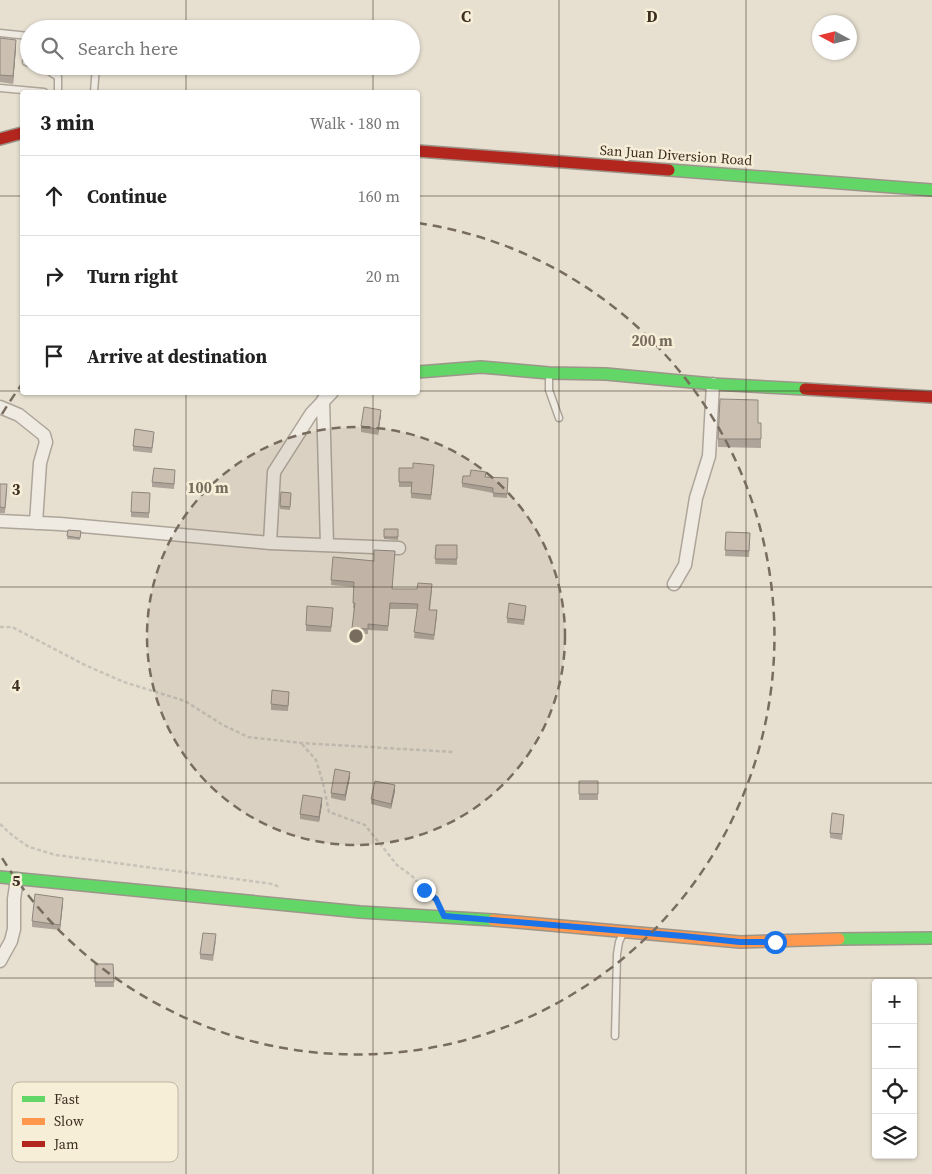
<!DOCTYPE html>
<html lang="en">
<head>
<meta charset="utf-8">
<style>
  :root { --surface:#fff; --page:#f2f2f2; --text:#222; --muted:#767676; --line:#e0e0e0 }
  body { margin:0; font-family:"Source Serif 4",serif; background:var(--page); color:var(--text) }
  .controls { position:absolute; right:15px; bottom:15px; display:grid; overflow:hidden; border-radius:5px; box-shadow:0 1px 4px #0004 }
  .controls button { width:45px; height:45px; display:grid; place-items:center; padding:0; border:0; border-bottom:1px solid var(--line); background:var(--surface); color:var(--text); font:25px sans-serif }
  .compass { position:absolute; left:812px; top:15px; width:45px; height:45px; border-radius:50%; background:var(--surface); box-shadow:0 1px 4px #0004; rotate:277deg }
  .stop { position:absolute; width:15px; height:15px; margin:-11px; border:4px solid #1a73e8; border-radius:50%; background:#fff }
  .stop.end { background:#1a73e8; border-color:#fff; box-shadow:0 1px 5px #0008 }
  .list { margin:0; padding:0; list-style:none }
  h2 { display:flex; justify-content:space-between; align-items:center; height:65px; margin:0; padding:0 20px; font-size:21px }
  h2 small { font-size:16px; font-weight:400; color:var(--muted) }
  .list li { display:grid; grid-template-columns:32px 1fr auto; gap:15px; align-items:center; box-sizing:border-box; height:80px; padding:0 20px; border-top:1px solid var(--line) }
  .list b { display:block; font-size:19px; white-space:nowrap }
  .list em { font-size:16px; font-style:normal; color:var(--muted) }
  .icon { flex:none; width:28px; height:28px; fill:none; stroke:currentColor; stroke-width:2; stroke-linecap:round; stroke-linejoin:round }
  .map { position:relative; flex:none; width:932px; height:1174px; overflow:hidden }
  .search { position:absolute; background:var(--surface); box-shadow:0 1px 4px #0004; left:20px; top:20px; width:400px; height:55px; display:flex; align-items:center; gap:12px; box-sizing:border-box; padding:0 18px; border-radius:28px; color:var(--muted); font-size:19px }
  .panel { position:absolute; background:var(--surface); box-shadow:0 1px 4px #0004; left:20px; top:90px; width:400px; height:305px; border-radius:5px }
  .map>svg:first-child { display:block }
</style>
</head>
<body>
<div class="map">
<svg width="932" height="1174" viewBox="0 0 932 1174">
  <rect width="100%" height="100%" fill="#e7e0d1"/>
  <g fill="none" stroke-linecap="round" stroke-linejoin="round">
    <defs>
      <path id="lane" d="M0,33L29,36
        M26,62L29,63
        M41,66L58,77V92
        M0,88L44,92
        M94,92L96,66
        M549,374V390L559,418
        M615,1036L617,954L619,942L623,933"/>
      <path id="street" d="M323,400L327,545
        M0,407L19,415L44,435L46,442L40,463L36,523
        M0,521L60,524L270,543L399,548
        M270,543L274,472L311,414L332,392
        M674,584L685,565L696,498L709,456L713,384
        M0,961L11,941L14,929V899L17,879"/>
      <path id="fast" d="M669,170L932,190
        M418,372L481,367L549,373L606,374L713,384L805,389
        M0,877L360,912L493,920
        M839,939L932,938"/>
      <path id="slow" d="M493,920L740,942L839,939"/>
      <path id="jam" d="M0,139L22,133
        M418,151L669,170
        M805,389L932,397"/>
    </defs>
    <!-- lane casing -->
    <use href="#lane" stroke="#ada599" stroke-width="9"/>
    <!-- street casing -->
    <use href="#street" stroke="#ada599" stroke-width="15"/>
    <!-- fast casing -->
    <use href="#fast" stroke="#9c958a" stroke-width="14"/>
    <!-- slow casing -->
    <use href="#slow" stroke="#9c958a" stroke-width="14"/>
    <!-- jam casing -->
    <use href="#jam" stroke="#9c958a" stroke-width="14"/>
    <!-- path -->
    <path stroke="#c8c2b9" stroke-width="2.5" stroke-dasharray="4 2.5" stroke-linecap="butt" d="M0,627H12L87,666L124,682L185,701L223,725L248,737L301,743L453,752
      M302,744L316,760L323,783L329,812L365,825L397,865L412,876L424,890L436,899
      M0,824L13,836L29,847L56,855L273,884L279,887"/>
    <!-- lane -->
    <use href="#lane" stroke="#efebe3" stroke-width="6"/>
    <!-- street -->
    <use href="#street" stroke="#efebe3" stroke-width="12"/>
    <!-- fast -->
    <use href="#fast" stroke="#63d668" stroke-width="11"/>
    <!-- slow -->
    <use href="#slow" stroke="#ff974d" stroke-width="11"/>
    <!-- jam -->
    <use href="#jam" stroke="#b3261e" stroke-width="11"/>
  </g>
  <!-- wall -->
  <path fill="#afa499" d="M0,38L16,47L13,84L0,82Z
    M381,415L378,435L361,432V426Z
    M758,423H761V448L718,447V439Z
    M154,437L152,453L133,451V446Z
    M399,468L434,470L431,500L411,498V487H399Z
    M175,476L174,489L152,487V482Z
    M486,477L508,478L507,498L493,497V493L462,487V483Z
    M0,484L7,490L5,513H0Z
    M281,492L291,493L290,510L280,509Z
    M150,493L149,518L131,517V512Z
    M384,529H398V540L384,539Z
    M68,530L81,531L80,540L67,539Z
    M726,532L750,533L749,557L725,556Z
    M436,545H457V565L435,564Z
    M333,557L393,589L432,590L430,610L437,616L434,640L414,638L417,609H390L388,631L368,630V634L352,633L354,609L353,608L354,587L331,585Z
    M526,611L524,625L507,623V618Z
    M333,613L331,632L306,631V625Z
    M289,697L288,711L271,710V704Z
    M350,777L345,801L331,798V793Z
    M579,781H598V800H579Z
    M395,791L391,809L371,804V799Z
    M322,804L319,822L300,819V814Z
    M844,820L842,840L830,838V833Z
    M63,903L60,930L32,927V921Z
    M216,940L213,961L200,959V954Z
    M95,964H113L114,987H95Z"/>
  <!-- shaded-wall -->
  <path fill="#8e867d" d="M16,40V47L13,84V76Z
    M381,410V415L378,435V429Z
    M350,772V777L345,801V795Z
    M395,785V791L391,809V804Z
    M322,798V804L319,822V817Z
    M63,898V903L60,930V925Z"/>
  <!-- building -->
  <path fill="#cbbfb2" stroke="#8e867d" d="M0,38L16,40L13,76L0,75Z
    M720,399L758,400V423H761V439H718Z
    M364,407L381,410L378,429L361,426Z
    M135,429L154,432L152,448L133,446Z
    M413,463L434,465L431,495L411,493L412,482H399V468H413Z
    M154,468L175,470L174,484L152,482Z
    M471,470L486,472L485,477L508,478L507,494L493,493V488L462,483L463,476H470Z
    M0,484H7L5,508L0,507Z
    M132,492L150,493L149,513L131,512Z
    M281,492L291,493L290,507L280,506Z
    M384,529H398V537H384Z
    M68,530L81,531L80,538L67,536Z
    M726,532L750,533L749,551L725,550Z
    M436,545H457V559H435Z
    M374,550L395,551L392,589H417L418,583L432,584L429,610H437L434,635L414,632L418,604L390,603L388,626L368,624V629L352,628L355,603H353L354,582L331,580L333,557L374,561Z
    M509,603L526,606L524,620L507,618Z
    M307,606L333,608L331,627L306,625Z
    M272,690L289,692L288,706L271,704Z
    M335,769L350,772L345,795L331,793Z
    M375,781L395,785L391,804L371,799Z
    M579,781H598V794H579Z
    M303,795L322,798L319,817L300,814Z
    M832,813L844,815L842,834L830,833Z
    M35,894L63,898L60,925L32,921Z
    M203,933L216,934L213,955L200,954Z
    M95,964H113L114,982H95Z"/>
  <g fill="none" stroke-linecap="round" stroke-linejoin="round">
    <!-- route -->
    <path stroke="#1a73e8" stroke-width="6" d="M424,890L436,899L444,916L683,936L740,942H775"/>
  </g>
  <!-- grid -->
  <path fill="none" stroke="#3d2e20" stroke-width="1" stroke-opacity="0.55" d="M186,0V29M373,0V29M559,0V1174M746,0V1174M186,66V92M373,66V92M0,196H22M418,196H932M0,391H22M418,391H932M186,392V1174M373,392V1174M0,587H932M0,783H932M0,978H932"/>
  <!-- distance rings -->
  <circle cx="356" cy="636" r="209" fill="#786c5e" fill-opacity=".12"/>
  <g fill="none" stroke="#786c5e" stroke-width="2.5" stroke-dasharray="9 6">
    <circle cx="356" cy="636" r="209"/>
    <path d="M2 414A418 418 0 0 1 22 384M418 223A418 418 0 1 1 2 858"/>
  </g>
  <g text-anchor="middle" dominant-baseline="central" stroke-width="5" stroke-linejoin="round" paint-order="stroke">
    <!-- street labels -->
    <g font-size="14" fill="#3d2e20" stroke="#f7eed8">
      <text transform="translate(676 155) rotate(4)">San Juan Diversion Road</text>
    </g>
  </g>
  <!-- legend -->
  <rect x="12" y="1082" width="166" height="80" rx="8" fill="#f7eed8" stroke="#bfb4a1" stroke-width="1"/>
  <rect x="22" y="1096" width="23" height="6" fill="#63d668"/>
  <rect x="22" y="1118" width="23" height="7" fill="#ff974d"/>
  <rect x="22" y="1141" width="23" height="6" fill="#b3261e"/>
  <g font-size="14" fill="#3d2e20">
    <text x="54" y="1104">Fast</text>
    <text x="54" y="1126">Slow</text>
    <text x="54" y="1149">Jam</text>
  </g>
  <g font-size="16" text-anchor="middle" font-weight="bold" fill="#3d2e20" stroke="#f7eed8" stroke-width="5" stroke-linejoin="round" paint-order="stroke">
    <text x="466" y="22">C</text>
    <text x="652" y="22">D</text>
    <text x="16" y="495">3</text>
    <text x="16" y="691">4</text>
    <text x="16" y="886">5</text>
  </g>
  <circle cx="356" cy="636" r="8" fill="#786c5e" stroke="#f7eed8" stroke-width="2.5"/>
  <g font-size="15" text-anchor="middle" font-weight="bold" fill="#786c5e" stroke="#f7eed8" stroke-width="5" stroke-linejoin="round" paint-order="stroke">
    <text x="652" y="346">200 m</text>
    <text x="208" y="493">100 m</text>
  </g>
</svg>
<div class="controls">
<button>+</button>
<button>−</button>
<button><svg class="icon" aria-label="locate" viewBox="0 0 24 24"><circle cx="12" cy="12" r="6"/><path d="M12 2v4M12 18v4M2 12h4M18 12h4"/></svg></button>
<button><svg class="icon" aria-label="layers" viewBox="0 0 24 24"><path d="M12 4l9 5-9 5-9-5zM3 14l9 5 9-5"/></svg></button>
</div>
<svg class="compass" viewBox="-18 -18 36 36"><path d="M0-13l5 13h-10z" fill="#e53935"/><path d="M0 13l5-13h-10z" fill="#767676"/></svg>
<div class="stop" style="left:775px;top:942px"></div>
<div class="stop end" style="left:424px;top:890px"></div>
<div class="search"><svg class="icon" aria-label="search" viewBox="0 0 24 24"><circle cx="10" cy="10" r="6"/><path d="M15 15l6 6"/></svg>Search here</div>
<section class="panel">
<h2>3 min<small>Walk · 180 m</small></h2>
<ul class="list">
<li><svg class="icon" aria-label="ahead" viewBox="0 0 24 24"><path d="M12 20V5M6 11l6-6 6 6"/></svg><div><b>Continue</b></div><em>160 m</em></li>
<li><svg class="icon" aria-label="right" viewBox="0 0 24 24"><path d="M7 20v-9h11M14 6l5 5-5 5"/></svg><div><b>Turn right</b></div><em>20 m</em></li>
<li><svg class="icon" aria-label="arrive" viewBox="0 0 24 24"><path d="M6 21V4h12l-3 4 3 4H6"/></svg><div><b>Arrive at destination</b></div></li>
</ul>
</section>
</div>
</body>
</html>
